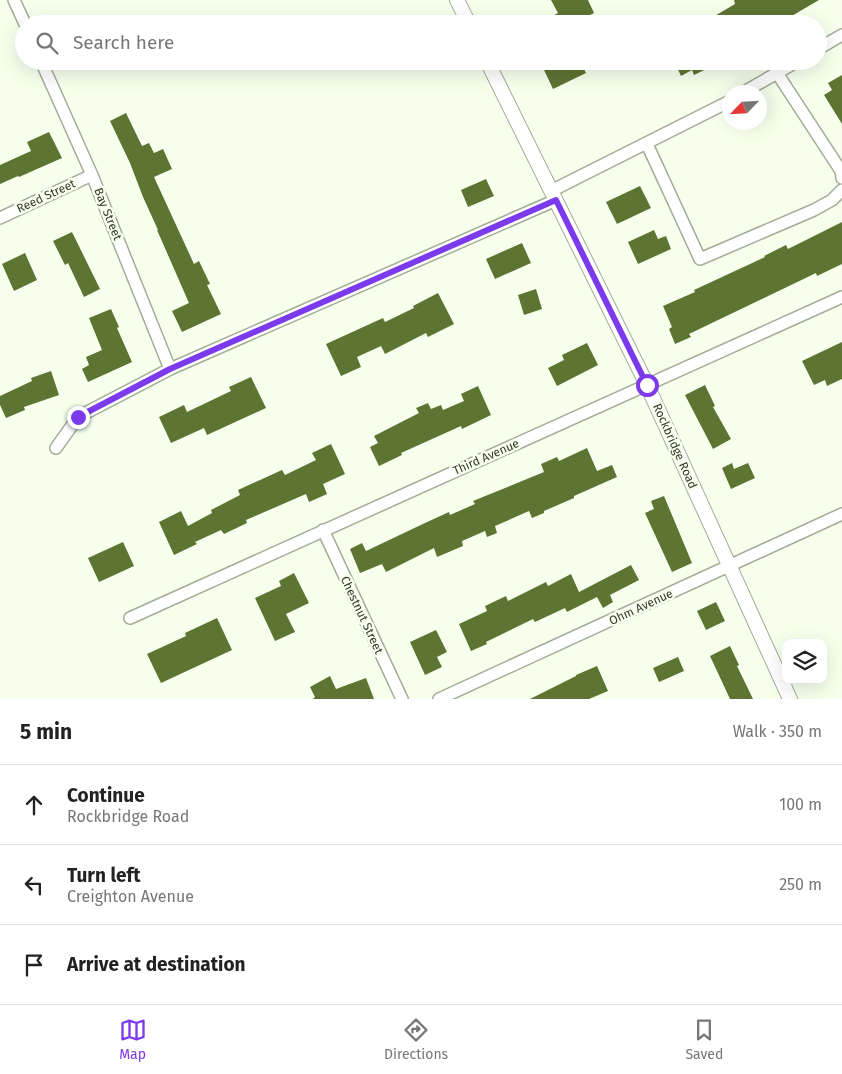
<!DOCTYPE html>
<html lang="en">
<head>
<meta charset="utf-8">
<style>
  :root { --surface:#fff; --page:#f2f2f2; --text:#222; --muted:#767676; --line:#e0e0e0; --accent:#7c3aed }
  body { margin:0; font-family:"Fira Sans",sans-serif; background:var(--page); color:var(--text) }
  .controls { position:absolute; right:15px; bottom:15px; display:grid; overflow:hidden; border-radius:10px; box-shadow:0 5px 20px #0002 }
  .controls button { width:45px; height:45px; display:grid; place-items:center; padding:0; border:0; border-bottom:1px solid var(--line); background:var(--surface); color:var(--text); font:25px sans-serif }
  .compass { position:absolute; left:722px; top:85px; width:45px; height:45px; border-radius:50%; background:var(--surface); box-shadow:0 5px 20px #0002; rotate:245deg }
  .stop { position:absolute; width:15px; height:15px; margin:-11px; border:4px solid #7c3aed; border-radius:50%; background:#fff }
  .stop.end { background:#7c3aed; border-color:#fff; box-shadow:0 1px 5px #0008 }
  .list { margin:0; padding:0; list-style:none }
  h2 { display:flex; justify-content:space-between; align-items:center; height:65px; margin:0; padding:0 20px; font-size:21px }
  h2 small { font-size:16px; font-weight:400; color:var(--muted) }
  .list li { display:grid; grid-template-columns:32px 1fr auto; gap:15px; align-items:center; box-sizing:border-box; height:80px; padding:0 20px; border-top:1px solid var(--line) }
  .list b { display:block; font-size:19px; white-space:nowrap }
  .list p { margin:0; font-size:16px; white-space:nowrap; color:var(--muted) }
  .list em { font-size:16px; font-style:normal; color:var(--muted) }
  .icon { flex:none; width:28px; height:28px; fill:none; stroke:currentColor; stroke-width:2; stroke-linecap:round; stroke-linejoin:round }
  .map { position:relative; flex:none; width:842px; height:699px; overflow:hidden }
  .search { position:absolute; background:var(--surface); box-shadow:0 5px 20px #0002; left:15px; right:15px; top:15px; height:55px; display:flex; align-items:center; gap:12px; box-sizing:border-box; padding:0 18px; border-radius:28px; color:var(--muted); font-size:19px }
  .sheet { height:305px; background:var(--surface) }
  nav { display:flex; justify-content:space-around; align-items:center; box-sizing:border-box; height:70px; border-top:1px solid var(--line); background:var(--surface); font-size:14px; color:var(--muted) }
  nav a { display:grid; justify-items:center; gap:2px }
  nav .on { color:var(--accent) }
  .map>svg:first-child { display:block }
</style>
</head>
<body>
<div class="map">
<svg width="842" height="699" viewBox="0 0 842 699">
  <rect width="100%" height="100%" fill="#f7ffed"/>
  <!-- building -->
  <path fill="#5e7433" d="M551,0H588L594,13L573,24H558L553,16L558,13Z
    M734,0H819L778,24H701L735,4Z
    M562,61H580L586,73L553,89L544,70Z
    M674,61H723L694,75L692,70L681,76Z
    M842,75V124L824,95L832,90L828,83Z
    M126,113L142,146L149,143L154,153L163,149L172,169L154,177L194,264L199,261L210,284L207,285L221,314L182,332L172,311L189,303L157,230H158L143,197L130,163L110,121Z
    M49,132L62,158L19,177L18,176L0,184V165L31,151L27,142Z
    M486,179L494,196L468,207L461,190Z
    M640,186L651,208L617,224L606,202Z
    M842,222V264L817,276L816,273L689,334L691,337L675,344L669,329L672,327L663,306L695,292L694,290L765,257L764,256L786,245L788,249Z
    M654,230L658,239L666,236L671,249L638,264L628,242Z
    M72,232L100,289L84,297L68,263L65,265L53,241Z
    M522,243L531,263L495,279L486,259Z
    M25,253L37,280L14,291L2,264Z
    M536,289L542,309L524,315L518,295Z
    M438,293L454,324L428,337L426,333L385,354L381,346L357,357L361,367L341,376L326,344L383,318L385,322L414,308L413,306Z
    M111,309L119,327L117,328L132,362L88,382L82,369L89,365L86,357L102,350L89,318Z
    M842,342V379L827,386L825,380L814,385L802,361Z
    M587,343L598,365L557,386L548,368L564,360L562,355Z
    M51,371L59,395L24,407L25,410L6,418L0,405V396L32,381L31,378Z
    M251,377L266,408L207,435L204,428L171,443L159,417L184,405L187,412L231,391L229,387Z
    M705,385L715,406L713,407L731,439L713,449L685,395Z
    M478,386L491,415L462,429L461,426L401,453L402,455L379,466L370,447L378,443L374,436L419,413L416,408L428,403L431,409L441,405L443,410L464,401L461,394Z
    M331,444L345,474L323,484L327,494L309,502L306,494L246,520L247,523L224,534L221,530L195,542L197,544L174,555L159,522L181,511L188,526L212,513L211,510L240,495L238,490L282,470L285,475L316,460L312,453Z
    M587,448L597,471L612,465L617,477L574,496V498L544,511V513L532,518L529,511L495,526L497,533L487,537L485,531L462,541L463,546L437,557L434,548L386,572L382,564L360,573L350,549L362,543L366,551L425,523L449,512L450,515L475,504L473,501L544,472L541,464L557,457L559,461Z
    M732,463L734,469L748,463L755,478L731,489L722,468Z
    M664,496L692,563L672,572L645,513L654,509L651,501Z
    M123,542L134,566L99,582L88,558Z
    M631,565L639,580L610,595L613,602L603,608L597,597L567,612L565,608L535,622L533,619L486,642L487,644L471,651L459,624L487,611L485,606L506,596L508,601L546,582L548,586L571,574L579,592Z
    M294,573L309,603L286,614L295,632L275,641L255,598L281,586L279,581Z
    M716,602L725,621L706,630L697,611Z
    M217,618L232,650L161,683L147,654L186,636L185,633Z
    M436,630L447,652L437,657L442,667L425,675L410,642Z
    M730,646L739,665L737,666L753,699H730L710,656Z
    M678,657L684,671L659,682L653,668Z
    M597,666L608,691L589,699H530L576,676V675Z
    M330,676L336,689L366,678L374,699H313L315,697L310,687Z"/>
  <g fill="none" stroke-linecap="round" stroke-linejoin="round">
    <defs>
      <path id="minor" d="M14,0L25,24
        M818,49L842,35
        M41,61L92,175L170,369
        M777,73L841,171L842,178
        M744,92L798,61
        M647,144L700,259L814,210L832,200L842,190
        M551,191L730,101
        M0,218L92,175
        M56,448L78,417L170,369L556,200
        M323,530L402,699
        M130,618L842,297
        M439,699L842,514"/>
      <path id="tertiary" d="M457,0L469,24
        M487,61L647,385L790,699"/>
    </defs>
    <!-- minor casing -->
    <use href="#minor" stroke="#a4ac98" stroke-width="14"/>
    <!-- tertiary casing -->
    <use href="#tertiary" stroke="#a4ac98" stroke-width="16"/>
    <!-- minor -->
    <use href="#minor" stroke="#fff" stroke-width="11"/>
    <!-- tertiary -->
    <use href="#tertiary" stroke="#fff" stroke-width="14"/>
  </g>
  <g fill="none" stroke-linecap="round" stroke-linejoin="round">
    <!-- route -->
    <path stroke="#7c3aed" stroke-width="6" d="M78,417L170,369L556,200L647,385"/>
  </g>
  <g text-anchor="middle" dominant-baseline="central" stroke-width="5" stroke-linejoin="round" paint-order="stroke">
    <!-- street labels -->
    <g font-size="12" fill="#363931" stroke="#f7ffed">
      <text transform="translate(46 196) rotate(-25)">Reed Street</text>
      <text transform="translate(108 214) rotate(68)">Bay Street</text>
      <text transform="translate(675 446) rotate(66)">Rockbridge Road</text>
      <text transform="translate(486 457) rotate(-24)">Third Avenue</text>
      <text transform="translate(641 607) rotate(-25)">Ohm Avenue</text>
      <text transform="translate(362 615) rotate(65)">Chestnut Street</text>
    </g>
  </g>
</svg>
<div class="controls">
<button><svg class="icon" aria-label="layers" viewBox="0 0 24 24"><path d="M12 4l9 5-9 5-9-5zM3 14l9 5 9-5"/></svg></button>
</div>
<svg class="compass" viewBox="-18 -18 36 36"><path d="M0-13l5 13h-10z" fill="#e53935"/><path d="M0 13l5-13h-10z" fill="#767676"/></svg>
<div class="stop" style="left:647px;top:385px"></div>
<div class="stop end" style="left:78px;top:417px"></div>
<div class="search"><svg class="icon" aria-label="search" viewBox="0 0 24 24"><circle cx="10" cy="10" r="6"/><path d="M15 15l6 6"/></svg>Search here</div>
</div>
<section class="sheet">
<h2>5 min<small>Walk · 350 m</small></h2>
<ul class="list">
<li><svg class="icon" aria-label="ahead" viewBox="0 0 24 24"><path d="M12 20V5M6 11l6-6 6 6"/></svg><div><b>Continue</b><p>Rockbridge Road</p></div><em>100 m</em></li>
<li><svg class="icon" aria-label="left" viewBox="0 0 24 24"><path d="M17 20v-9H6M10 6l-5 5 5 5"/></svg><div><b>Turn left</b><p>Creighton Avenue</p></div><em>250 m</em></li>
<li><svg class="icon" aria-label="arrive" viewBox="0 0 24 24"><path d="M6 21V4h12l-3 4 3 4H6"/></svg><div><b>Arrive at destination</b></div></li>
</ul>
</section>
<nav>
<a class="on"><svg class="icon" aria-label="map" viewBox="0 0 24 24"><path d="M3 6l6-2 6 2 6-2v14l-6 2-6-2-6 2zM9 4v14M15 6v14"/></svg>Map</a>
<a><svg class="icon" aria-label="directions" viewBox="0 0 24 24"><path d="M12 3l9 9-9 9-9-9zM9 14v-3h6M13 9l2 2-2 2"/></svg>Directions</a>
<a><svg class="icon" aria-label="saved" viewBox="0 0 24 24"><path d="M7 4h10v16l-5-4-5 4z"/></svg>Saved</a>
</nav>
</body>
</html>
